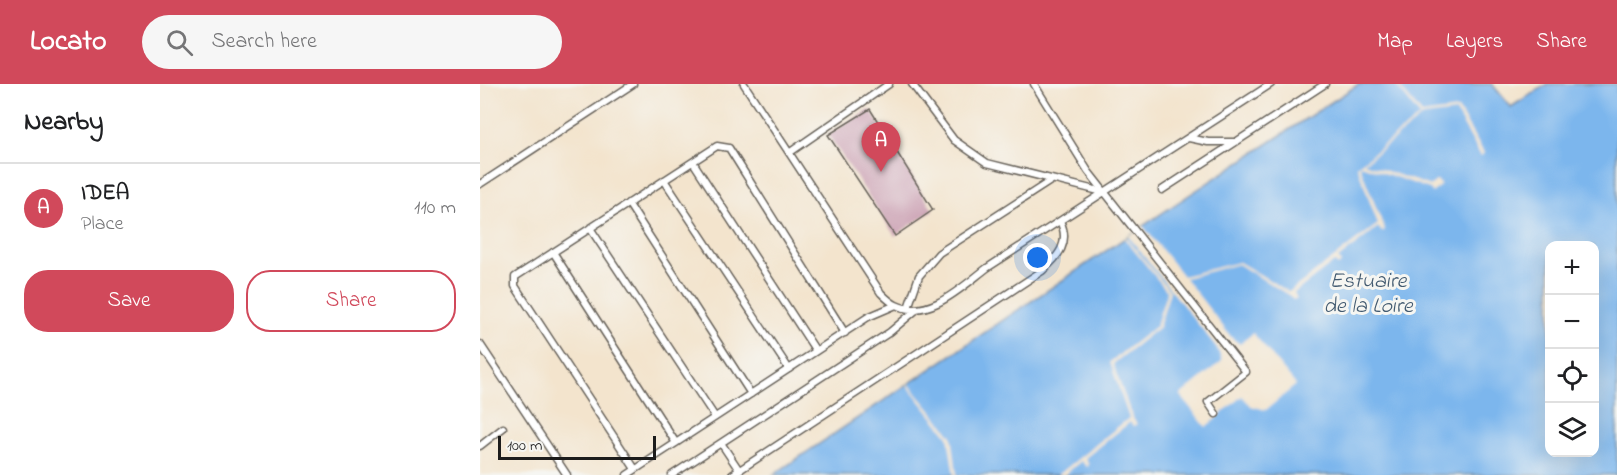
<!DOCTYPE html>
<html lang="en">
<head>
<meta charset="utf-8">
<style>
  :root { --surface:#fff; --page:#f6f6f6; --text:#202124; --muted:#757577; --line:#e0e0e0; --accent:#d1495b }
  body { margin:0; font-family:"Indie Flower",sans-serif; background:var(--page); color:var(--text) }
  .controls { position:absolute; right:18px; bottom:18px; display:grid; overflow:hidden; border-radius:12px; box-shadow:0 6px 24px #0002 }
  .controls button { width:54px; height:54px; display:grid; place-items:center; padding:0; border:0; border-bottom:2px solid var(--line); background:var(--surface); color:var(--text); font:30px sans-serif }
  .scale { position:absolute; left:18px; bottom:15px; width:158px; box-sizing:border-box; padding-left:6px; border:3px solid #1c1c1c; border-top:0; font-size:16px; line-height:21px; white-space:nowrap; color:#1c1c1c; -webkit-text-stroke:4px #f6f6f2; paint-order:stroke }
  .you { position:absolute; left:558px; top:174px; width:21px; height:21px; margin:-15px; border:4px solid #fff; border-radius:50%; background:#1a73e8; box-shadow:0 0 0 9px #1a73e833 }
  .badge { display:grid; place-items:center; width:39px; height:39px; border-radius:50%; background:var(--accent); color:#fff; font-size:20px; font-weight:700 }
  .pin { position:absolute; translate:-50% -50px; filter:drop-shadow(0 2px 3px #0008) }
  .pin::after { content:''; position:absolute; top:32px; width:21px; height:18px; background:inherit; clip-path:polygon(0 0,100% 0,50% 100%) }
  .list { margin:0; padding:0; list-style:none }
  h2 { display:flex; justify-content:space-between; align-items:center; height:78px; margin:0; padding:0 24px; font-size:26px }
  h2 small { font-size:20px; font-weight:400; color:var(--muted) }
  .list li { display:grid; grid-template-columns:39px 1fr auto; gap:18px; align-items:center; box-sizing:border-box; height:90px; padding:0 24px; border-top:2px solid var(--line) }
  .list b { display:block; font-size:22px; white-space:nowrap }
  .list p { margin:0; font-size:20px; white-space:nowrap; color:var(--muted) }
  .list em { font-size:20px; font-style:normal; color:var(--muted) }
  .actions { display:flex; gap:12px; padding:18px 24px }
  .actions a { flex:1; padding:14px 0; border:2px solid var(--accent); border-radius:24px; text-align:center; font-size:21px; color:var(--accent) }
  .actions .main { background:var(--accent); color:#fff }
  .icon { flex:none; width:33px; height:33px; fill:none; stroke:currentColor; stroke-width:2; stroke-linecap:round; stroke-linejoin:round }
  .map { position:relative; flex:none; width:1137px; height:391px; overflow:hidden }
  header { display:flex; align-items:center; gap:36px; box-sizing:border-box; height:84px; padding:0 30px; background:var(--accent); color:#fff }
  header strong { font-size:28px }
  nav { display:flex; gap:33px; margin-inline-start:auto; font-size:21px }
  .search { width:420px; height:54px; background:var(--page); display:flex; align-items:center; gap:15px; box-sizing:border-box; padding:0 21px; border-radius:33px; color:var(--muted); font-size:22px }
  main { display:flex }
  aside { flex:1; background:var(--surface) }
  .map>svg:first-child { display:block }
</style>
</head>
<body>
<header>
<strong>Locato</strong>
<div class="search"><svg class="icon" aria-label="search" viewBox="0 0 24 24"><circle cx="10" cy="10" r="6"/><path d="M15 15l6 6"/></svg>Search here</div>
<nav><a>Map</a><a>Layers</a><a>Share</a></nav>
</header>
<main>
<aside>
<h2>Nearby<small></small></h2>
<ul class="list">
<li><span class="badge">A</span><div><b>IDEA</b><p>Place</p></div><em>110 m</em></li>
</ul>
<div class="actions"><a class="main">Save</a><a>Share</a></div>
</aside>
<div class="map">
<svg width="1137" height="391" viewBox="0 0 1137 391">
  <rect width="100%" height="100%" fill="#f6f6f2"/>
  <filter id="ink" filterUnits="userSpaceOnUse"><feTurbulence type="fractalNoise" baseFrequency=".0167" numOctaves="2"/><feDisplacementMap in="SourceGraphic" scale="12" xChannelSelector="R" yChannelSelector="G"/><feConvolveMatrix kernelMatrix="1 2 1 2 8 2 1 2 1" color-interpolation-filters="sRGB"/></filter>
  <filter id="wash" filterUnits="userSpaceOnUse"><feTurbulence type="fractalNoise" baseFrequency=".008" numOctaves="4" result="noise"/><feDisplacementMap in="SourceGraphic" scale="24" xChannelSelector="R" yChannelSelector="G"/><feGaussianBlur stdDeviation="1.35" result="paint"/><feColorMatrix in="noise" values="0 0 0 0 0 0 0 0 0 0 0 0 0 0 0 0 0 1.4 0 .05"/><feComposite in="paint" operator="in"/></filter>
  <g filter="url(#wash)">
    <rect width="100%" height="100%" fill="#f3e4cd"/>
    <!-- water -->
    <path fill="#7bb6ed" stroke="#4c6984" stroke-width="1.5" fill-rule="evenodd" d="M879,0H1012L1031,23L1067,0H1137V391H293L703,115ZM1070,162H1114V368H1070Z"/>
    <!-- pier -->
    <path fill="#f3e4cd" d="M915,0H917L942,30L978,25L1004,69L1001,72L998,67L976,28L943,32L884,79L950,102L957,96L961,101L952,109L950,105L881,81L880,83L905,146L902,148L898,143L858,175L861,179L858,182L854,178L814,209L817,214L813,216L810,212L758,180L705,194L752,254L760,260L773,249L816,301L786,326L771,322L762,312L726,343L700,311L742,277L737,264L648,152L663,142L703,192L759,178L809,208L898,140L877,82L940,32Z
      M646,153L690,207L679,243L633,280L652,333L657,340L653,342L650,338L605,374L609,381L607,383L601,377L584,391H578L649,334L630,278L676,242L687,207L644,154Z
      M429,300L472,352L477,391H474L468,352L427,301Z"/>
    <g id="blocks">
      <!-- building -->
      <path fill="#c799ad" d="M390,25L453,126L415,152L348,51Z"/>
    </g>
  </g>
  <g filter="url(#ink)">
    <use href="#blocks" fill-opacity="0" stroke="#67625a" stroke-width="1.5"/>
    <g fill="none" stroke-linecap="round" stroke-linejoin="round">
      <defs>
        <path id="lane" d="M264,0L401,209C405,213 410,218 416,221C448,237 483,202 507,184L791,0
          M432,0L474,56L507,79L623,108
          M554,0L608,87L766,288L728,318L736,330
          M709,54L728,58H755
          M309,69L409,0
          M213,78L336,267
          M184,96L309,285
          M0,100L153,0
          M682,106L845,0
          M148,119L271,310
          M110,144L235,333
          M73,168L196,359
          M428,224L439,192L459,169L572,96
          M0,260L87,391
          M241,359L259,386
          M0,362L23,344
          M155,385L35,202V193L237,62L249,64L365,249
          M147,391L388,233L416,221
          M192,391L410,248L436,226
          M252,391L562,187C578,173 591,159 580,137"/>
      </defs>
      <!-- lane casing -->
      <use href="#lane" stroke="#67625a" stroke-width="9"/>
      <!-- lane -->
      <use href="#lane" stroke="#fff" stroke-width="6"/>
    </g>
  </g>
  <g text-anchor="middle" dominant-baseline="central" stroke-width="6" stroke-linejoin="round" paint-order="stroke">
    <!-- water labels -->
    <g font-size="22" font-style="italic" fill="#425a70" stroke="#f6f6f2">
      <text x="888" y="198">Estuaire<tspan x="888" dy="25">de la Loire</tspan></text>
    </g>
  </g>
</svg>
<div class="controls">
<button>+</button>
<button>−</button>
<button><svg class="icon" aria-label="locate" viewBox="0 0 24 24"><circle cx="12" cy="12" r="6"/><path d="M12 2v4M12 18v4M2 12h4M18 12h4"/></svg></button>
<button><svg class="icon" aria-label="layers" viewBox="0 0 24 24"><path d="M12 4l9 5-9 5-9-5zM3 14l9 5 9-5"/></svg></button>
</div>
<div class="scale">100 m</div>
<div class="you"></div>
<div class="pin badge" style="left:401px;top:88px">A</div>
</div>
</main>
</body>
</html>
